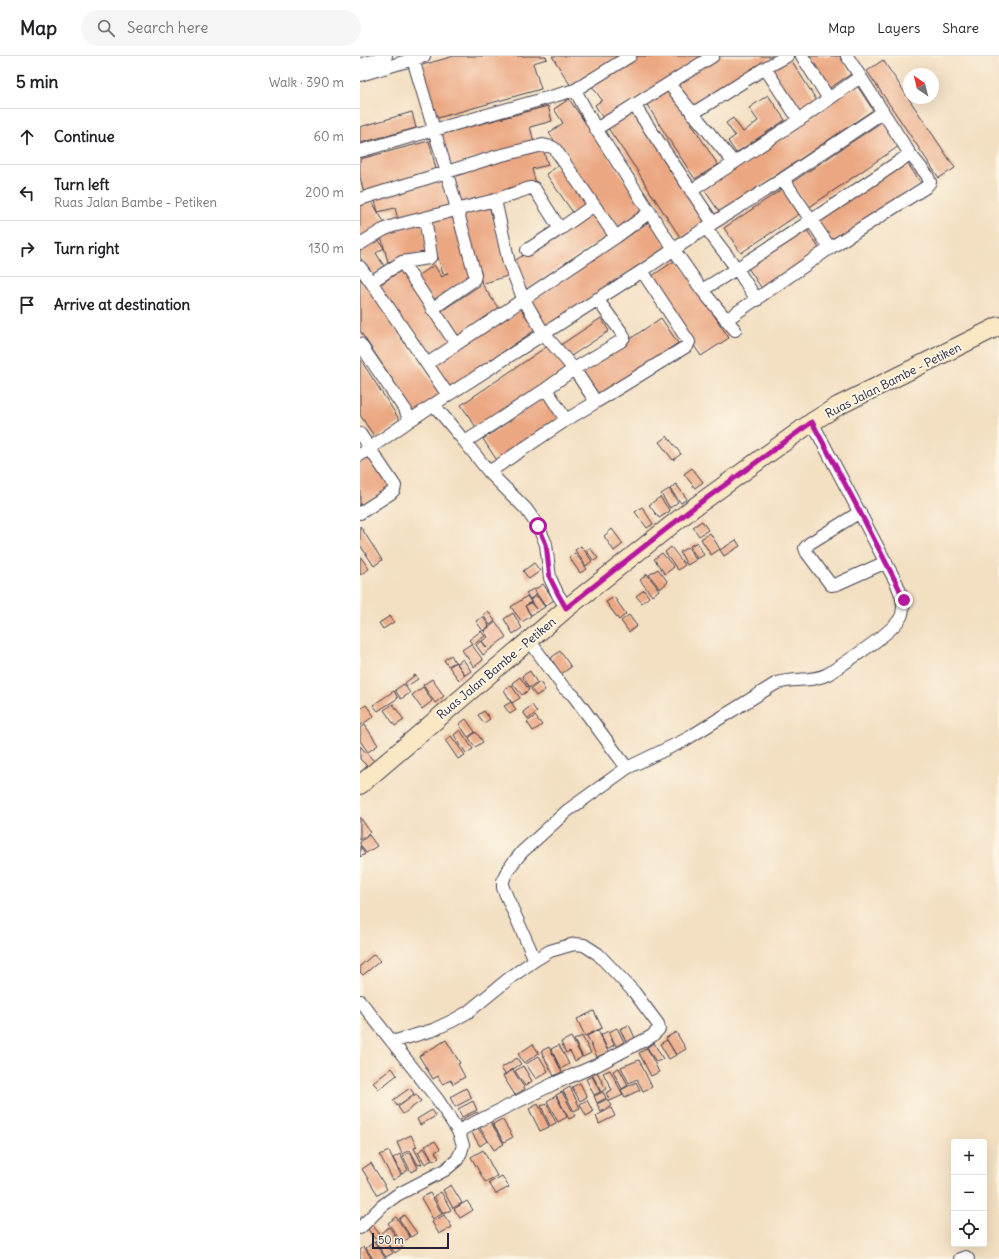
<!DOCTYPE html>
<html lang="en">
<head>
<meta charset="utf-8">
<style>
  :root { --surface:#fff; --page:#f6f6f6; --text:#202124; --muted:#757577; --line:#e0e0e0 }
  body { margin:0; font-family:Delius,sans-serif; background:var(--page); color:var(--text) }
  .controls { position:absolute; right:12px; bottom:12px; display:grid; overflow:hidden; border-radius:4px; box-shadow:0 4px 16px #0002 }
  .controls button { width:36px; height:36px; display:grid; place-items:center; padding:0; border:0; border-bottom:1px solid var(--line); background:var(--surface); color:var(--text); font:20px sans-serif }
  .compass { position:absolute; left:543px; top:12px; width:36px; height:36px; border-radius:50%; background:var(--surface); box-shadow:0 4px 16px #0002; rotate:325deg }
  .scale { position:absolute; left:12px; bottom:10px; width:77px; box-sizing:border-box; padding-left:4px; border:2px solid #22223b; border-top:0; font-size:11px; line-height:14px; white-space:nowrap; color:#22223b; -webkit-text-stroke:3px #fcf5e5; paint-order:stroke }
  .stop { position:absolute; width:12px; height:12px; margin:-9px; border:3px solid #b5179e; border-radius:50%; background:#fff }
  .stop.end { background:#b5179e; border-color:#fff; box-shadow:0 1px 4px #0008 }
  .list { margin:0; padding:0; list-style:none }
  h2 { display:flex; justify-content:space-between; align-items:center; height:52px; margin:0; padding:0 16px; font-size:17px }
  h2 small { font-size:13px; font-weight:400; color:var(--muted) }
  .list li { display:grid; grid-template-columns:26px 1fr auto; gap:12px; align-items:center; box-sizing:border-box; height:56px; padding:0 16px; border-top:1px solid var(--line) }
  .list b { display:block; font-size:15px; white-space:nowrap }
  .list p { margin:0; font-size:13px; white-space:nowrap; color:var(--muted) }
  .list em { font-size:13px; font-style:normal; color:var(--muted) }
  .icon { flex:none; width:22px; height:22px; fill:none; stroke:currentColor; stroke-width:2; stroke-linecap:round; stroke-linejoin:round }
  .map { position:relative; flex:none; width:639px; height:1203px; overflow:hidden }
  header { display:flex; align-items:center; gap:24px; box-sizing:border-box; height:56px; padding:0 20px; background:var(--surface); border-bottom:1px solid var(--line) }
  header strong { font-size:19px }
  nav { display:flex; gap:22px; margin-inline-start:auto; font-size:14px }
  .search { width:280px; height:36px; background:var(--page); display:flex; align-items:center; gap:10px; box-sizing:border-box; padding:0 14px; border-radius:22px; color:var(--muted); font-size:15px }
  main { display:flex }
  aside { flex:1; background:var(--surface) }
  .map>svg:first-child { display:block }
</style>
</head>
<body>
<header>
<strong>Map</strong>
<div class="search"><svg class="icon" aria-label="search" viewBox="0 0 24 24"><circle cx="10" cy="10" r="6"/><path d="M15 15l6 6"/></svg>Search here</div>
<nav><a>Map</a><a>Layers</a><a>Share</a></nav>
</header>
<main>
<aside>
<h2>5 min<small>Walk · 390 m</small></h2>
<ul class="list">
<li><svg class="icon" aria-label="ahead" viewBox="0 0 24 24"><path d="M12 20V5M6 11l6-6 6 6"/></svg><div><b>Continue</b></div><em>60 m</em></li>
<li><svg class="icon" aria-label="left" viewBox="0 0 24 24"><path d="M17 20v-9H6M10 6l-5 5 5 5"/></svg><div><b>Turn left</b><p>Ruas Jalan Bambe - Petiken</p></div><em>200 m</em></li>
<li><svg class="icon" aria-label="right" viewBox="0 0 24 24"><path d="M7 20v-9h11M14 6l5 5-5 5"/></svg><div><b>Turn right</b></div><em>130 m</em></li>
<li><svg class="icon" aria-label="arrive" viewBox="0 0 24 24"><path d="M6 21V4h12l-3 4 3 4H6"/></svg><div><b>Arrive at destination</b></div></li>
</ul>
</aside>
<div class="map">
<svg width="639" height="1203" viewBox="0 0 639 1203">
  <rect width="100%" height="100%" fill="#fcf5e5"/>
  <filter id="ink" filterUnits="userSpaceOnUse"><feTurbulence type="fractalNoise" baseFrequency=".025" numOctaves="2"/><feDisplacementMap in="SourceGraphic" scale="8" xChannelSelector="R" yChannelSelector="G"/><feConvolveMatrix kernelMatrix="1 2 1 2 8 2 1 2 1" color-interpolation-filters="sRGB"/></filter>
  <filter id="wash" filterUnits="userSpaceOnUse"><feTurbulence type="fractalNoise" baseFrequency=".012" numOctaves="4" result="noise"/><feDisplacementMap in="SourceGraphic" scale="16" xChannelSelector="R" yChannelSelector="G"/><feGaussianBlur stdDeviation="0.9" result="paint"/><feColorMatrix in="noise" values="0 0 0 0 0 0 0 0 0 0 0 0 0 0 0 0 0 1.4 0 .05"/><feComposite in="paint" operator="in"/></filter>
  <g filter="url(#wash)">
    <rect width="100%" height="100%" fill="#f3dfc1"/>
    <g id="blocks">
      <!-- building -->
      <path fill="#eba782" d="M94,0H186L187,3L173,7L181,33L74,63L59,10Z
        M192,0H262L212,32Z
        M275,0H343L244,64L235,49L242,44L231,29Z
        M360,0H413L332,53L316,28Z
        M444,0H480L491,18L467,34Z
        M430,2L457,45L438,57L410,15Z
        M523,4L595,112L579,122L507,15Z
        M496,28L513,54L360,157L343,132Z
        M308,31L358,109L335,123L313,90L286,47Z
        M408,39L425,64L376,97L368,85L375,80L366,67L373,62L383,76L398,65L389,52Z
        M209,43L285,154L256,174L189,77L203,67L194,53Z
        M188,50L192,65L170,71L174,86L87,110L79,79Z
        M275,53L347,164L320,181L287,131L277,114L247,71Z
        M52,56L56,72L0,87V71Z
        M523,65L539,90L448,152L431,127Z
        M69,85L77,117L4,137L0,121V103Z
        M183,93L188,109L172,113L176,128L99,148L91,118Z
        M546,105L561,127L470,189L454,165Z
        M201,108L228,148L214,158L186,118Z
        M87,121L95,152L39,167L35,152L18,156L26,169L0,186V146L8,140L18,156L14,141Z
        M422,133L439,158L381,197L364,172Z
        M128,147L150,219L122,228L139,253L97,281L80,256L122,228L101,155Z
        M235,151L252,176L167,233L150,208Z
        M94,156L113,219L71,248L54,223L74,209L82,221L88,217L83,218L67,164Z
        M290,165L307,190L184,273L167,248Z
        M61,166L69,195L28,206L20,177Z
        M444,170L461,195L403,234L386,209Z
        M15,179L24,192L16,197L24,210L12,219L0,201V189Z
        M317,203L369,282L341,300L289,222Z
        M43,213L93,286L67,304L18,230Z
        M0,219L82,342L56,359L0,275Z
        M158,249L175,274L90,332L73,306Z
        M241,262L249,275L208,302L199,290Z
        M301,262L318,287L238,341L221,316Z
        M189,289L206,314L118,374L101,349Z
        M0,303L41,366L16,383L0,359Z
        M184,341L200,364L138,406L123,383Z
        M307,380L321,398L313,404L299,386Z
        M9,396L33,428L0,451V402Z
        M332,412L343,426L335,432L324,418Z
        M316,428L327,443L321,447L310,433Z
        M309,433L318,446L310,452L301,438Z
        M300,441L310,455L299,462L289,449Z
        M282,451L293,468L287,472L275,456Z
        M342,465L348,474L339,480L333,471Z
        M0,470L22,504L14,510L0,489Z
        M252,473L263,488L254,495L244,480Z
        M350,477L360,493L351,499L341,483Z
        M376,484L380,490L364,500L360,494Z
        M337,486L344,499L337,503L330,490Z
        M221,490L232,505L226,510L215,494Z
        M311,491L325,509L318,514L305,496Z
        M328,491L336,504L327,509L320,496Z
        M230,492L238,502L234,505L226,494Z
        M215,497L227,513L220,517L209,501Z
        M302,497L314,511L305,518L294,503Z
        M0,500L9,513L0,519Z
        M174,507L180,515L169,523L163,515Z
        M298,513L308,526L300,533L289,519Z
        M287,518L299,534L292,540L280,524Z
        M183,528L194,544L185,550L174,534Z
        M173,533L177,538L170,543L166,537Z
        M284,534L289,541L282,547L276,540Z
        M167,540L171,546L165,550L171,560L162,566L151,551Z
        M177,540L185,551L171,559L165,550L171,547L176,553L170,544Z
        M254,541L266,558L259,564L246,546Z
        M128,555L135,565L130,569L123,559Z
        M153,557L162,572L153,578L144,563Z
        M269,559L277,570L269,576L261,565Z
        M30,560L34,566L23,573L19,567Z
        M123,561L129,570L123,575L116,565Z
        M136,566L146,581L123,599L116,589L121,585L127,592L122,585L128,581L124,575Z
        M121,575L125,580L113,589L109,584Z
        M111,588L123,604L114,611L102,594Z
        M200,595L211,611L201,618L191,602Z
        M91,599L95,606L88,610L84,604Z
        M103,603L111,615L105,619L97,608Z
        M96,606L105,619L99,624L89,611Z
        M170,615L177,627L169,632L162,620Z
        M55,619L58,623L47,630L45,627Z
        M160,621L169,634L162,639L152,627Z
        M72,623L84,640L75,647L63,629Z
        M180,626L185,634L176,640L171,633Z
        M44,628L50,637L41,643L35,634Z
        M151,629L160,642L152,647L144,634Z
        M63,631L72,645L62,653L52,639Z
        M34,635L38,642L18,655L13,649Z
        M151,646L156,654L150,658L144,650Z
        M33,648L44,664L35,670L24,654Z
        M6,649L14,660L0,670V653Z
        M172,649L177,656L168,663L163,656Z
        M124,655L130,663L124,667L118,659Z
        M175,660L182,669L173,675L167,666Z
        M106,663L115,676L108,681L99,668Z
        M5,669L18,689L8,696L0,685V672Z
        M100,674L113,693L106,697L94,679Z
        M116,676L123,686L115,691L109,682Z
        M91,680L105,699L98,703L85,684Z
        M0,690L14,705L8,711L0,703Z
        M0,761L10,776L0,784Z
        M9,779L17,790L6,797L0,788V786Z
        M0,790L5,798L0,801Z
        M14,898L20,905L3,919L0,916V910Z
        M234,955L242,972L225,980L217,963Z
        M269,969L276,984L267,988L260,973Z
        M257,972L264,986L256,990L249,976Z
        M238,974L248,996L237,1001L227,980Z
        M248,975L254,989L247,993L241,979Z
        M316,976L326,993L316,999L306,982Z
        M222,980L231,997L223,1001L214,984Z
        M211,981L222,1001L215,1005L210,995L206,997L201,986Z
        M86,984L100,1007L98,1008L105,1021L93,1028L91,1024L82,1028L78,1020L73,1023L59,1000Z
        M307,984L316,999L309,1003L300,988Z
        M294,987L303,1003L296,1006L287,991Z
        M173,988L179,997L164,1007L158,998Z
        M199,989L209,1008L201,1013L191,993Z
        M189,991L202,1016L194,1020L181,995Z
        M287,992L299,1016L291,1020L279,997Z
        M179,1000L188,1015L176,1023L166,1008Z
        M157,1002L161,1008L145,1018L141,1012Z
        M279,1004L292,1031L283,1035L277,1023L269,1027L261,1011Z
        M163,1010L172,1025L165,1030L155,1015Z
        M32,1012L37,1019L19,1033L13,1027Z
        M259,1012L268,1029L262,1033L253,1015Z
        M153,1014L165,1033L155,1039L143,1020Z
        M250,1014L263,1039L250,1045L246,1037L252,1034L243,1017Z
        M237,1016L246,1033L241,1036L232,1018Z
        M232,1020L240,1036L234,1039L226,1023Z
        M276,1026L280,1034L265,1041L261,1034Z
        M220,1027L227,1041L220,1045L212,1031Z
        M210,1031L220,1052L214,1055L203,1035Z
        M50,1032L54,1038L37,1050L33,1044Z
        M106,1032L112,1042L95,1051L90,1041Z
        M202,1036L215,1060L209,1063L196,1039Z
        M243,1036L246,1042L237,1047L234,1040Z
        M56,1038L61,1045L43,1058L38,1051Z
        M196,1040L207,1061L198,1066L187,1045Z
        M247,1043L251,1050L241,1056L237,1048Z
        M227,1044L233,1056L226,1060L220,1048Z
        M113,1045L117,1054L102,1061L98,1053Z
        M178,1048L189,1071L180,1075L169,1053Z
        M187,1048L196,1067L190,1070L181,1050Z
        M251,1052L255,1060L239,1068L236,1060Z
        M72,1054L76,1060L60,1069L57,1063Z
        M117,1056L120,1062L103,1071L100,1064Z
        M142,1063L153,1081L144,1086L133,1068Z
        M130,1065L144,1088L134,1094L120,1072Z
        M118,1072L127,1085L120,1090L112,1077Z
        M51,1079L57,1091L54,1092L62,1108L58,1109L50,1094L42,1098L37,1086Z
        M75,1085L80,1093L75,1096L79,1102L73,1105L65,1090Z
        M64,1092L72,1104L65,1108L58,1096Z
        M123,1094L137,1120L125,1126L111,1101Z
        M29,1095L41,1119L33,1124L20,1099Z
        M50,1096L58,1112L51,1116L43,1100Z
        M40,1098L48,1114L42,1118L33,1102Z
        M11,1107L27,1133L18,1139L2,1113Z
        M142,1120L149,1131L136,1138L129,1127Z
        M91,1129L102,1147L93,1152L83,1134Z
        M81,1136L91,1154L83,1158L74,1140Z
        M70,1137L82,1158L73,1163L61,1142Z
        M107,1145L113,1154L100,1162L94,1153Z
        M44,1159L57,1177L51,1181L39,1163Z
        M84,1159L92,1171L79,1178L72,1166Z
        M36,1161L50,1181L42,1187L28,1167Z
        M12,1168L20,1179L15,1183L7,1172Z
        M29,1171L43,1191L35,1197L21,1177Z
        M22,1181L33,1197L26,1201L15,1186Z
        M14,1186L26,1203H13L6,1192Z
        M4,1191L12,1203H0V1194Z"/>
    </g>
  </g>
  <g filter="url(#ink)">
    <use href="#blocks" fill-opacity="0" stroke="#413e4f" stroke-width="1"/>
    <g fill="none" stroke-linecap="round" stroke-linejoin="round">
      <defs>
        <path id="street" d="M52,0L87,117L115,219L114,223L112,225L72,253
          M442,0L469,43
          M0,9L26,0
          M405,12L439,64
          M0,19L64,0
          M309,28L374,107
          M215,34L236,73L314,194L342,234L375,274
          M274,49L353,167
          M332,58L405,12L427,0
          M236,73L353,0
          M0,95L215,34L270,0
          M423,123L470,192
          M331,135L439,64L500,21
          M0,143L138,100L183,89L192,91L195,93L256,181
          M135,144L170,132H174L200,173
          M346,172L377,213L397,244
          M0,188L23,174L33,170L135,144L149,207L163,242L184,278L214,313L236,346L206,364L129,416
          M167,194L200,173L234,149
          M42,206L96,288
          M0,211L11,226L88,339
          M11,226L42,206L69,202L71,200L65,162
          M342,234C413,191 482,144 550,98
          M366,264L470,192L566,131L570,126L567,119L550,98L487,0
          M0,288L46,355L49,365
          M67,308L256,181L290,156
          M186,333L206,364
          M236,346L327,290L329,286L282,215
          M74,349L105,386L129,416L166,453L178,470L186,488L190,522L198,539L207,552
          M0,378L35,430L34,434L31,437L0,457
          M105,386L186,333L214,313L261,285L264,281L262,277L237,243
          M0,399L49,365L88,339L282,215L353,167L423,123L523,56
          M500,456L450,487L445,492L447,497L471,529L477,528L526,506
          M169,584L204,632L213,639L267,712
          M175,904L143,832V825L146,817L153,807L162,796L207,755L267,712L325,684L415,628C432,621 451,627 468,618C483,608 539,573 542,558C545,546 541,539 537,528L452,366
          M0,945L78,1044L98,1075L103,1089L101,1096L97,1104L85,1114L37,1139L22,1150L0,1172
          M32,986L73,974L94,964L108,956L151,921L175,904L190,895L207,890L215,888L224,889L238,898L274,936L298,968L299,973L292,980L239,1008L193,1028L98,1075
          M600,1203L606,1201L608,1203"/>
        <path id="secondary" d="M0,729L207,552L333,452L452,366L478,350L639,270"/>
      </defs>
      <!-- street casing -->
      <use href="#street" stroke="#413e4f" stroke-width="14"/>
      <!-- secondary casing -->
      <use href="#secondary" stroke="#413e4f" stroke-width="20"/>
      <!-- street -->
      <use href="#street" stroke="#fff" stroke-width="12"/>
      <!-- secondary -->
      <use href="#secondary" stroke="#fae7c3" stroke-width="18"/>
    </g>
  </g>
  <g fill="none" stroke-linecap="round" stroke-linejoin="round" filter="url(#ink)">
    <!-- route -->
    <path stroke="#b5179e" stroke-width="5" d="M178,470L186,488L190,522L198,538L206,552L333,452L452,366L500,456L537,528L544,544"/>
  </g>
  <g text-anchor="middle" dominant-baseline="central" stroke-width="4" stroke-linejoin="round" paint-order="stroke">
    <!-- street labels -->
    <g font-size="12" fill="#22223b" stroke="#fcf5e5">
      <text transform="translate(533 324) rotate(-27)">Ruas Jalan Bambe - Petiken</text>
      <text transform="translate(136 612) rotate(-40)">Ruas Jalan Bambe - Petiken</text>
    </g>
  </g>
</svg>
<div class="controls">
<button>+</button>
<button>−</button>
<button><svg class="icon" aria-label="locate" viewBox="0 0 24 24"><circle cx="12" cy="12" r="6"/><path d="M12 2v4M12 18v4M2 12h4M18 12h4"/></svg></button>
</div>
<svg class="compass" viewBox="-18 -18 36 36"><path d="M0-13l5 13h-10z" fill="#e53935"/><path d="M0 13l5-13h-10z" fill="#757577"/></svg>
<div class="scale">50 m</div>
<div class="stop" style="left:178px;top:470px"></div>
<div class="stop end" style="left:544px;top:544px"></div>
</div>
</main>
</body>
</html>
